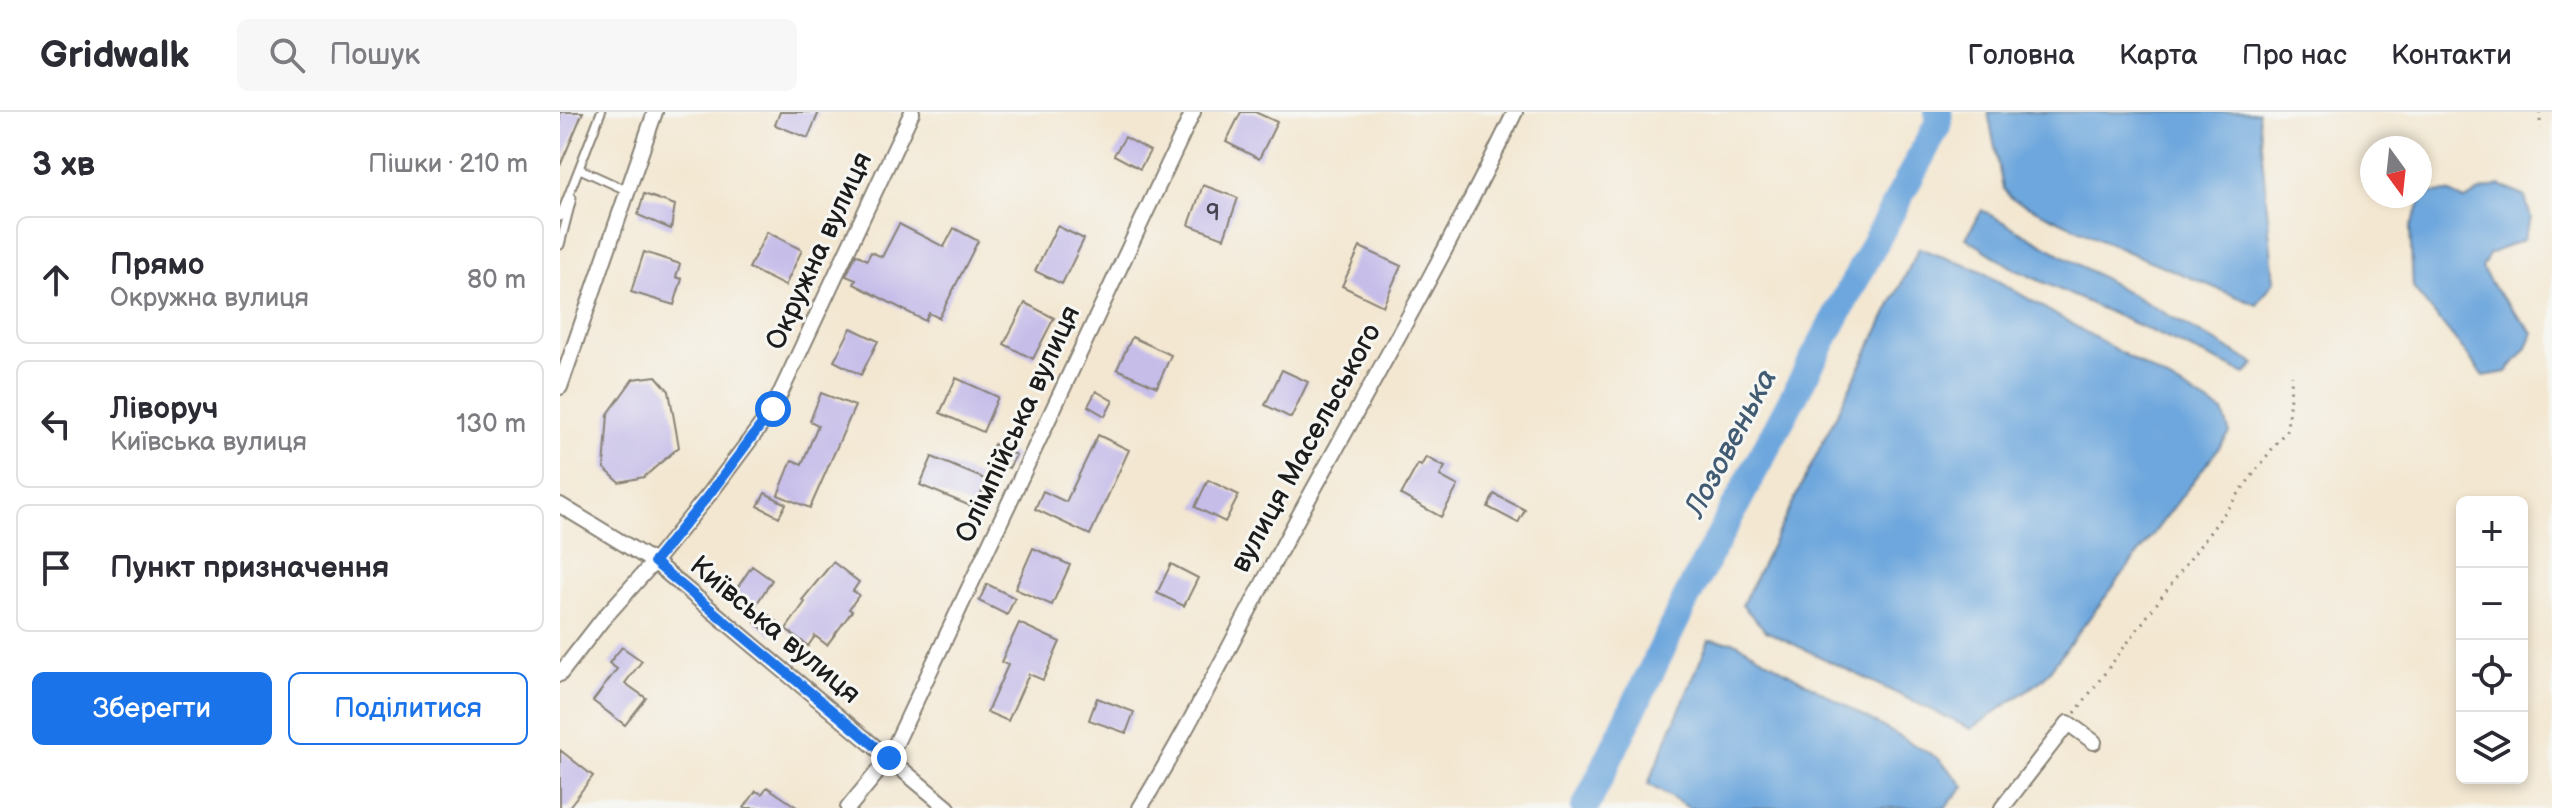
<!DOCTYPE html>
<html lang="uk">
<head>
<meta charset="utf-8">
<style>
  :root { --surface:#fff; --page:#f7f7f7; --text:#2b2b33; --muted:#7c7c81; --line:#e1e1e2; --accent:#1a73e8 }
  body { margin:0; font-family:"Balsamiq Sans",sans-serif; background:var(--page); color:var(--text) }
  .controls { position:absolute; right:24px; bottom:24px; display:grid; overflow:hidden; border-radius:12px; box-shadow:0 4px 12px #0003 }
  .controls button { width:72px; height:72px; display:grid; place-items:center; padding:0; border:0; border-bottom:2px solid var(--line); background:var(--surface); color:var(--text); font:40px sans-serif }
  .compass { position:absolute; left:1800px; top:24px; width:72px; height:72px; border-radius:50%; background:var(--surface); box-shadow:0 4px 12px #0003; rotate:165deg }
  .stop { position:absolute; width:24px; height:24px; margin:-18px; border:6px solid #1a73e8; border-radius:50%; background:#fff }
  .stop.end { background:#1a73e8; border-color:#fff; box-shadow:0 2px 8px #0008 }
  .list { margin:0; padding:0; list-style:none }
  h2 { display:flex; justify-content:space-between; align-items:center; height:104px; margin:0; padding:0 32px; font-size:34px }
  h2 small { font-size:26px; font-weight:400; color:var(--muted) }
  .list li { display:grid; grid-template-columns:52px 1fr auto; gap:24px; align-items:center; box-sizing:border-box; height:128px; margin:0 16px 16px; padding:0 16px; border:2px solid var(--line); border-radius:12px }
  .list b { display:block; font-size:30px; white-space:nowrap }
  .list p { margin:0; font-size:26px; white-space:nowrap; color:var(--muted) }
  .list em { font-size:26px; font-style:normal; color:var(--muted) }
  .actions { display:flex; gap:16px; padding:24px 32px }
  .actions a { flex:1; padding:18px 0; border:2px solid var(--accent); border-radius:12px; text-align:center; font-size:28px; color:var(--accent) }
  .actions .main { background:var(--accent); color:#fff }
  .icon { flex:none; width:44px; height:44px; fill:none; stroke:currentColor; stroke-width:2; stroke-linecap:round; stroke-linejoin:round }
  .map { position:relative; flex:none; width:1992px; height:696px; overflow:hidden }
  header { display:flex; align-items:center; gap:48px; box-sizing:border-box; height:112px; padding:0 40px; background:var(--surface); border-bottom:2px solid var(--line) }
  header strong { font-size:38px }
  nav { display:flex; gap:44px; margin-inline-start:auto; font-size:28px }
  .search { width:560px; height:72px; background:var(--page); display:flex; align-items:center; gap:20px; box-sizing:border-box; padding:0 28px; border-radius:12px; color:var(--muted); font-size:30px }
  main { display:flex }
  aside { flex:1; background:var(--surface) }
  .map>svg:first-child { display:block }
</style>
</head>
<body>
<header>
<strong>Gridwalk</strong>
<div class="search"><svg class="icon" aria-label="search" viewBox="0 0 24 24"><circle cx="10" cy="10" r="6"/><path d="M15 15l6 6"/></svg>Пошук</div>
<nav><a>Головна</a><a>Карта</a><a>Про нас</a><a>Контакти</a></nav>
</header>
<main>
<aside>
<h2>3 хв<small>Пішки · 210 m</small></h2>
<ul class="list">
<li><svg class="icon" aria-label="ahead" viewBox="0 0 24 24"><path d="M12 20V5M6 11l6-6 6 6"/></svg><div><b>Прямо</b><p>Окружна вулиця</p></div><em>80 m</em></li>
<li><svg class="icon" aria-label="left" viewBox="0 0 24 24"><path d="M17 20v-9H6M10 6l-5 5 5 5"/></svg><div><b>Ліворуч</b><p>Київська вулиця</p></div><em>130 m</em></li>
<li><svg class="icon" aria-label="arrive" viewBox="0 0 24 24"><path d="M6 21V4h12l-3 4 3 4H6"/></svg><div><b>Пункт призначення</b></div></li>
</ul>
<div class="actions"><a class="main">Зберегти</a><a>Поділитися</a></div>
</aside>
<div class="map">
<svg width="1992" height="696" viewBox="0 0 1992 696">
  <rect width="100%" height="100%" fill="#f6f6f2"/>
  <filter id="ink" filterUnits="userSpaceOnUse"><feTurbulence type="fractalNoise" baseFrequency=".0125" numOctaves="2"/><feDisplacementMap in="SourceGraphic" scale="16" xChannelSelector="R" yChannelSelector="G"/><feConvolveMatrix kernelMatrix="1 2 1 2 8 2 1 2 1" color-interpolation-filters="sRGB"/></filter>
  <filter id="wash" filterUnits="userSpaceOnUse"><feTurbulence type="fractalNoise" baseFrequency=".006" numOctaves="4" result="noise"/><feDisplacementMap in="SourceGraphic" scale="32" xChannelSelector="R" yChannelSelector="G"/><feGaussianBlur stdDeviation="1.8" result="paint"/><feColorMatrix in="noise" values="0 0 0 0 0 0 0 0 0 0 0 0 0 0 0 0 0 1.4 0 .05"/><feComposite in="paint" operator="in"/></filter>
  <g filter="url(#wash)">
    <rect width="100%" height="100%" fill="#f3e7d1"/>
    <!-- water -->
    <path fill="#6ea7dd" stroke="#45627c" stroke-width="2" d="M1428,0H1698L1714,169L1697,193L1568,140L1452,87L1443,77Z
      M1940,73L1965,85L1971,106L1963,128L1929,142L1922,156L1934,176L1973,221L1967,236L1947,260L1924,264L1853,176L1850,116L1862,88L1870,81L1888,80L1905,88L1920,79Z
      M1422,98L1695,252L1686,262L1456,158L1406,126Z
      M1359,136L1419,158L1663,300L1670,321L1483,567L1411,617L1206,519L1182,493Z
      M1149,528L1175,530L1379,647L1404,674L1385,696H1129L1088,672Z"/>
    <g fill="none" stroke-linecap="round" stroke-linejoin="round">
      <!-- river -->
      <path stroke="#6ea7dd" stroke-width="28" d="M1025,696L1126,487L1379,10L1378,0"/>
    </g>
    <g id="blocks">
      <!-- building -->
      <path fill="#c6bde9" d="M0,0H23L0,54Z
        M220,0H259L248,26L215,13Z
        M681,0H695L717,10L699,47L666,30Z
        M565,25L590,39L580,57L554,43Z
        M643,73L678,86L664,126L629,113Z
        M84,82L115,93L111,117L78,103Z
        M339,112L384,135L394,116L418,129L379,206L369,201L365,209L294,172L296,168L286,164L296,142L307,148L311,140L322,145Z
        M497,114L524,127L502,172L475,159Z
        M207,120L242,138L225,174L189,156Z
        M800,135L841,154L823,194L782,174Z
        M84,140L120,152L116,165L122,167L114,193L71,180Z
        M465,191L494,206L473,247L444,232Z
        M291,216L318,229L301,263L274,249Z
        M572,225L611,243L597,275L557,257Z
        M722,258L748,270L731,306L705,293Z
        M96,264L109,279L119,335L84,365L59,370L44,356L48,302L73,267Z
        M396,266L438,285L423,320L380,301Z
        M536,279L553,289L545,304L528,294Z
        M261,281L295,294L250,396L218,383L232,348L242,352L258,313L250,309Z
        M538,323L569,338L530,423L475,397L483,379L506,390Z
        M434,332L456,343L449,356L428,346Z
        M372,345L427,368L415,396L360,373Z
        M866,345L885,355L880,364L898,374L881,405L841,383L858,352L861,354Z
        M648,368L679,383L665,410L635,395Z
        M205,381L226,392L219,405L198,394Z
        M934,382L965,398L958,411L928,395Z
        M473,436L510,453L492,493L455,477Z
        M273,450L299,470L293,479L299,483L289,497L292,499L267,533L255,524L248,534L226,517L245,490L242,488Z
        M611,452L638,466L624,494L597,481Z
        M192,454L212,468L192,499L171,485Z
        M427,472L455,486L447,503L419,489Z
        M203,499L219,511L211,523L195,511Z
        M459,511L500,530L483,568L469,562L448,609L427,600L448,553L441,550Z
        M62,535L82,549L65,571L86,586L65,613L33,589L57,557L49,551Z
        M537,586L574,600L566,621L529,608Z
        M0,638L33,664L8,696H0Z
        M207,675L238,696H184L196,679L202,682Z"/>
    </g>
  </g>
  <g filter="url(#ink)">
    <use href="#blocks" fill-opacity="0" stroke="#888276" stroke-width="2"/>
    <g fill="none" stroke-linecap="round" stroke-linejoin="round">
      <defs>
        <path id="service" d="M20,57L68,79
          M0,105L41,0
          M0,133L12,86"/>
        <path id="minor" d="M0,275L95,0
          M0,393L94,450L388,696
          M0,562L42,508L94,450L151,380L213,297L352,0
          M288,696L329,646L633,0
          M580,696C636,604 683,507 734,413C809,276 887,140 955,0
          M1442,696L1508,611L1534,630"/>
      </defs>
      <!-- service casing -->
      <use href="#service" stroke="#888276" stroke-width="11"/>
      <!-- minor casing -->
      <use href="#minor" stroke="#888276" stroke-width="18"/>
      <!-- path -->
      <path stroke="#888276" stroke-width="3" stroke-dasharray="2 6" stroke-linecap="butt" d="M1979,0L1981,16
        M1515,601L1727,317L1732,263"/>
      <!-- service -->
      <use href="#service" stroke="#fff" stroke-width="7"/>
      <!-- minor -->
      <use href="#minor" stroke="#fff" stroke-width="14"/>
    </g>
  </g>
  <g fill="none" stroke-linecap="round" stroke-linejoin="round" filter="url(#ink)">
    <!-- route -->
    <path stroke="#1a73e8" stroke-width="10" d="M213,297L151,380L94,450L329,646"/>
  </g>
  <g text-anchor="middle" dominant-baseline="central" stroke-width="6" stroke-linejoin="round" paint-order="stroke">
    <!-- number labels -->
    <g font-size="24" fill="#46444f">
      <text x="653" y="100">9</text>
    </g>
    <!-- street labels -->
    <g font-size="28" fill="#1c1c1c" stroke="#f6f6f2">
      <text transform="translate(259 139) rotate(-65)">Окружна вулиця</text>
      <text transform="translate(458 312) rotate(-65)">Олімпійська вулиця</text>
      <text transform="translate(746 336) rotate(-61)">вулиця Масельського</text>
      <text transform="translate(215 518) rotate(40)">Київська вулиця</text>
    </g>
    <!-- water labels -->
    <g font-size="30" font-style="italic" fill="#415b73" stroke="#f6f6f2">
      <text transform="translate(1171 331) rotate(-62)">Лозовенька</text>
    </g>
  </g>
</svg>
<div class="controls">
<button>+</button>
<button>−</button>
<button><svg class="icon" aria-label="locate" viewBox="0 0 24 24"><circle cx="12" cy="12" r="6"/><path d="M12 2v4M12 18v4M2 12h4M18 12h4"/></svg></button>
<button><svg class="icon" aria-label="layers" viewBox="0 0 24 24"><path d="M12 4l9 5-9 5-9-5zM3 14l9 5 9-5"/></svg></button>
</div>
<svg class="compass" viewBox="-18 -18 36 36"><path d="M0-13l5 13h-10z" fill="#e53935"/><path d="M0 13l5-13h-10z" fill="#7c7c81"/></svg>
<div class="stop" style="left:213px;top:297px"></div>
<div class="stop end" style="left:329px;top:646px"></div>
</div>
</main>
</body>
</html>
